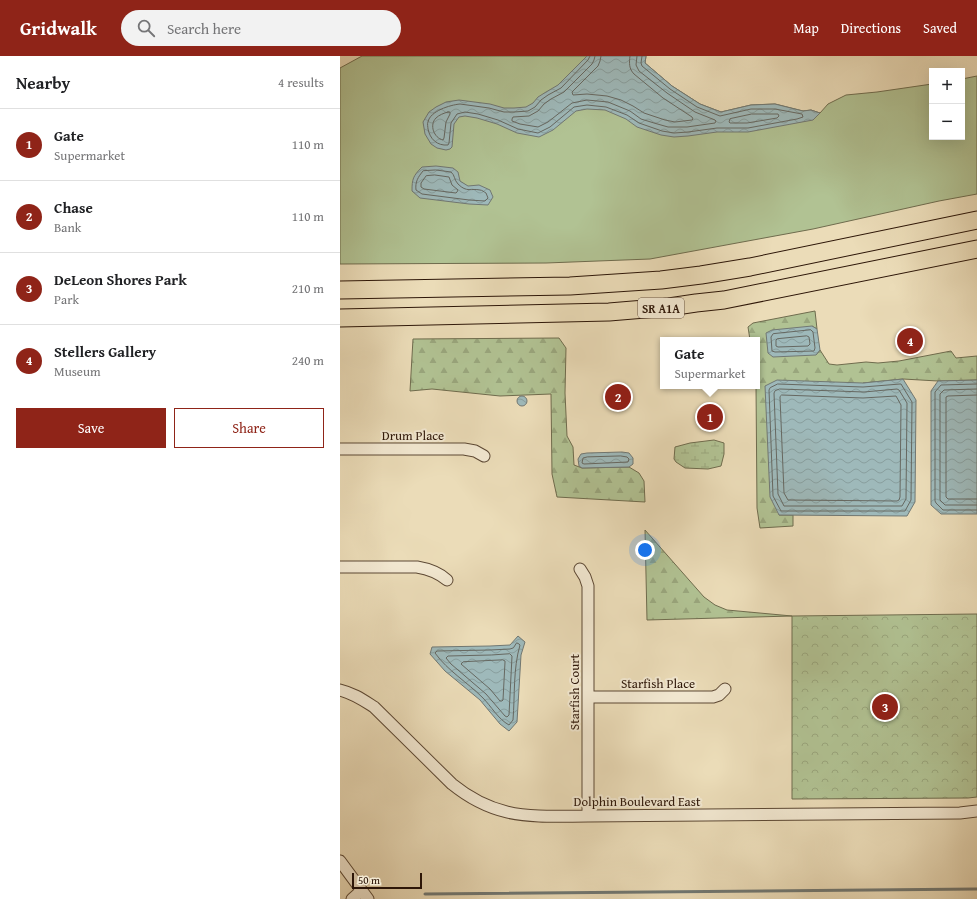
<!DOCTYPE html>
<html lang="en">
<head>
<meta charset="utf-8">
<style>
  :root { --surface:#fff; --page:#f2f2f2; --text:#202124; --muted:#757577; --line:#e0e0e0; --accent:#8f2418 }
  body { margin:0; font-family:"Gentium Book Plus",serif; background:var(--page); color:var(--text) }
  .controls { position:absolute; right:12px; top:12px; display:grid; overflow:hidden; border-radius:0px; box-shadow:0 4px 16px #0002 }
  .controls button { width:36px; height:36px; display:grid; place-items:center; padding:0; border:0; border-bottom:1px solid var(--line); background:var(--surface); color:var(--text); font:20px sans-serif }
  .scale { position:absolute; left:12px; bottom:10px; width:70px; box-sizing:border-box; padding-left:4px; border:2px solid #2d1608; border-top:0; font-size:11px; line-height:14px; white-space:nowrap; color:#2d1608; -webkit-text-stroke:3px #f2e8d1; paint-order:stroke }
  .you { position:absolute; left:305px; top:494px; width:14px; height:14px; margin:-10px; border:3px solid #fff; border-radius:50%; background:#1a73e8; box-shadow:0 0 0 6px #1a73e833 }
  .badge { display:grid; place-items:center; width:26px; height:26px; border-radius:50%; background:var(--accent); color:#fff; font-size:13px; font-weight:700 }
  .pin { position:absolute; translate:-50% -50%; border:2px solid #fff; box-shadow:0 1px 4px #0006 }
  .popup { position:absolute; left:320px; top:281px; width:100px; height:52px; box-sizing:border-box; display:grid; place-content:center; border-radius:0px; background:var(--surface); filter:drop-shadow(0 1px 3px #0005); font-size:13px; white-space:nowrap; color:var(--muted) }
  .popup b { font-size:15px; color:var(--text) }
  .popup::after { content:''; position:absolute; left:50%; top:100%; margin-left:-8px; border:8px solid transparent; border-top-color:var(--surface) }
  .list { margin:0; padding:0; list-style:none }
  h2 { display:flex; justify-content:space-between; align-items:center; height:52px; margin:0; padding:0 16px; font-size:17px }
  h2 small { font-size:13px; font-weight:400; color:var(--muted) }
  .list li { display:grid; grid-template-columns:26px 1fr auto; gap:12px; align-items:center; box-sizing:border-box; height:72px; padding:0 16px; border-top:1px solid var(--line) }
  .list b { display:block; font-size:15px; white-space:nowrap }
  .list p { margin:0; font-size:13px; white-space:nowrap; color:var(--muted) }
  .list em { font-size:13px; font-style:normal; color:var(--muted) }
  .actions { display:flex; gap:8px; padding:12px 16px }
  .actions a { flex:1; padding:9px 0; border:1px solid var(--accent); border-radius:0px; text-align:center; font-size:14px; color:var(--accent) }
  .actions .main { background:var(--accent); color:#fff }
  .icon { flex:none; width:22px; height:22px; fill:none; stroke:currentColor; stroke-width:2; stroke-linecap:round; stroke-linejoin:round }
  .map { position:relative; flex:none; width:637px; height:843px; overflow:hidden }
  header { display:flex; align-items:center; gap:24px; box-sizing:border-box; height:56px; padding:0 20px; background:var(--accent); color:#fff }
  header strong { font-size:19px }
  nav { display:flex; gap:22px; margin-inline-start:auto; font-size:14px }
  .search { width:280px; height:36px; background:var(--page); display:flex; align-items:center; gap:10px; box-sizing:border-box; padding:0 14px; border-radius:22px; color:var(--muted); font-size:15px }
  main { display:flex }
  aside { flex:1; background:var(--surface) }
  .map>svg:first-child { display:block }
</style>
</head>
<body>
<header>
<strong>Gridwalk</strong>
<div class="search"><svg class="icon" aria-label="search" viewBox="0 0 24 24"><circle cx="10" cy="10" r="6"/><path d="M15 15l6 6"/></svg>Search here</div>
<nav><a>Map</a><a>Directions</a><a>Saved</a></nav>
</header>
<main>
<aside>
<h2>Nearby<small>4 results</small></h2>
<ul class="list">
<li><span class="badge">1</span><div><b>Gate</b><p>Supermarket</p></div><em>110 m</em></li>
<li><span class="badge">2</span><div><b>Chase</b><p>Bank</p></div><em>110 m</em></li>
<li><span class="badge">3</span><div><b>DeLeon Shores Park</b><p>Park</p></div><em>210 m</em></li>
<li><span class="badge">4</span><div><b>Stellers Gallery</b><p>Museum</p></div><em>240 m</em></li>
</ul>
<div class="actions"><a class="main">Save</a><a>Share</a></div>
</aside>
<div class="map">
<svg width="637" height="843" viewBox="0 0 637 843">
  <defs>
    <pattern id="forest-firs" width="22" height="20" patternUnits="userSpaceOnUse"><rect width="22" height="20" fill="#b1c293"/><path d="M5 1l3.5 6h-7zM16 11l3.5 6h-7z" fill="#99a67d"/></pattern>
    <pattern id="wetland-marsh" width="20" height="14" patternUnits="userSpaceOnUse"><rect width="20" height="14" fill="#b1c293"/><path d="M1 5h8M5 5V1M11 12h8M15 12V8" fill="none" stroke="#99a67d"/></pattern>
    <pattern id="park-crowns" width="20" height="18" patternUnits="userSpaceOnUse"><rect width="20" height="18" fill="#b1c293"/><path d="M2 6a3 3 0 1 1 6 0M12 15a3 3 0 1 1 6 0" fill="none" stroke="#99a67d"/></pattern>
    <pattern id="water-waves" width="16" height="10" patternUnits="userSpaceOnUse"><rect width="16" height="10" fill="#9eb9ba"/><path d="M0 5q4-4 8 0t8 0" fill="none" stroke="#889e9e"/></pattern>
  </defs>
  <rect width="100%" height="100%" fill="#ebdcb8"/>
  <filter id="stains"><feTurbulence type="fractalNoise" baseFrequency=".005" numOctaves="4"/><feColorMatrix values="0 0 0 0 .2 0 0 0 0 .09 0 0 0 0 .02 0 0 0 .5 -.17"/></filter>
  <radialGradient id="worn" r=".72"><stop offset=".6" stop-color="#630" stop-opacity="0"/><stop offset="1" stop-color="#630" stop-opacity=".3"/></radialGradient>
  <!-- grass -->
  <path fill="#b1c293" stroke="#6f6c4e" d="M22,0H306L305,7L332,30L360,48L381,56L411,49L435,48L463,55L471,54L480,57L488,48L506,39L537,36L592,28V81H622V23L637,20V138L599,145L473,173L310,203L206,207L0,208V12Z"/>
  <!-- forest -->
  <path fill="url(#forest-firs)" stroke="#6f6c4e" d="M475,255L477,273L472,270L476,299L480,294L489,308L497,309L526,306L538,307L559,305L611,295L616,302L637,300V324L598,325L563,323L523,327L439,459H453V470L420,472L417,452L416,330H417V284H410L408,271L413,267Z
    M219,282L226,292L225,337L227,380L233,391L234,409L242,412L289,411L299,417L304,425L305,446L217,441L212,418L211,338L160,340L92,333L70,335L73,283Z
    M305,474L364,541L375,549L387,554L452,560L307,564Z"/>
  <!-- wetland -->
  <path fill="url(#wetland-marsh)" stroke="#6f6c4e" d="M374,384L384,387V398L381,410L368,413L345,412L336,406L334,403L335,391L350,387Z"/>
  <!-- park -->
  <path fill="url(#park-crowns)" stroke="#6f6c4e" d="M637,558V741L628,742L452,743V560Z"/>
  <!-- water -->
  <path fill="url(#water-waves)" stroke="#717873" d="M247,0H306L305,7L332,30L360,48L381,56L411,49L435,48L463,55L471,54L480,57L473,64L408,76H377L348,80L334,81L321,79L297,71L286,63L265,54L247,53L236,55L213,74L199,81L177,77L157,68L137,62L125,60L119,61L114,68L112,91L110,93L106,94L97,92L91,88L85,78L83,66L89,56L96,51L106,46L119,44L150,48L164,52H174L186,51L193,47L198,41L206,36L218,29Z
    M96,110L113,112L118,116L120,125L128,130L139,129L150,134L153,141L148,149L129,148L80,142L72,135C72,123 73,120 82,111Z
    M472,270L477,273L480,294L476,299L433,301L428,297L426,277L432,274Z
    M563,323L576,344L575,446L567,460L439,459L430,441L425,330L437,324L523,327Z
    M637,324V458H601L591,449V335L598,325Z
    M177 345a5 5 0 1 1 10 0a5 5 0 1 1-10 0Z
    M282,396L289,397L293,402V408L289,411L242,412L239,410L238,403L241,398L247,397Z
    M178,580L185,586L181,599L177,666L169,675L160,668L140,644L105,615L90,598L92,591L150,590L170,589Z"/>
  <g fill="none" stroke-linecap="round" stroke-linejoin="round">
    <!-- shore -->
    <path stroke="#666861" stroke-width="1" d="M250,0L248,4L221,32L208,39L201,44L195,51L188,55L174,56H164L149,52L120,48C110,49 90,55 88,66C87,67 88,72 88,73C90,83 97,90 108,89L109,87L111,67L117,58L125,56L138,58L158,64L178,73L198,77L210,71L234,51L247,49L266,51L287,59L299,67L322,75L334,77L348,76L377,72H408L457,63L463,61L462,58L435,53H411L380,60L357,51L330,33L302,10L301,7L302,0
      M255,0L254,4L252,8L224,36L211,43L204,48L198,55L189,60L173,61L172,63V65L180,68L198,71L208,66L232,47L247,44L268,46L290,55L301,63L314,67L328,71H347L375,67L376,65L375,64L355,56L327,37L299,15L296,9L297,0
      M261,0L260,5L258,10L232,36L233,39L247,38L267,40L281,44L293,50L304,57L325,64L335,66L352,64L353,63L352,61L323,42L294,18C289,13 289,7 290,0
      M108,56H110V58L106,66L104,82L103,84C94,82 89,69 96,62C99,59 104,57 108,56Z
      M412,58H438L439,60L437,62L407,67H390L389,66L390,63Z
      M96,114L111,116C115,119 114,124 118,128C127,137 131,132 140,134C142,134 144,136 146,137L148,142L145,145L129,144L82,138L76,134C75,126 78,121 83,115Z
      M95,119L109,121L112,129L118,134L117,136L116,137L84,133L81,131V127L86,120Z
      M471,274L473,276L475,292L474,295L435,296L432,295L431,281L433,278Z
      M467,280L469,281L470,288L468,290L438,291L436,290V284L437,283Z
      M438,328L523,331L560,328H561L572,346L571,444L565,455H441L433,440L429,334L430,332Z
      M637,328L601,329L595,336V445L596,447L603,454H637
      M440,333L524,336L557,333L559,334L567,347L566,443L562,450H444L438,438L434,337L435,335Z
      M637,333L604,334L600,338V444L605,449H637
      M442,339L523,342L556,340L561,349L560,441L559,444L557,445L448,444L444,437L440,341Z
      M637,339L608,340L606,341V441L608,443H637
      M281,400L287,401L289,403L288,406L244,408L242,407L243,402L247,401Z
      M177,587L179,588L180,589C173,613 175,639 173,664L169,669C158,663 151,650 143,642C127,626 108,615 95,597L97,595L150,594L170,593L173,592Z
      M170,598L172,600L169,659L167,661L165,660L146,638L111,608L106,602L108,600L151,599Z
      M163,604L165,605V606L163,644L162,645H160L150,633L121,608L123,606Z"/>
    <!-- stream -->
    <path stroke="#717873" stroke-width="3" d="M85,838L637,833"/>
    <defs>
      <path id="minor" d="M0,393H124L135,395L144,400
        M0,511H77C89,513 98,516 107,524
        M240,513L245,521L248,530V760
        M0,634C13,637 23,644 34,651L112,728C128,741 146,751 167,756C192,762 222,760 248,760L620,757L637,755
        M248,641H373L379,639L385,633
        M0,805L28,843
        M12,843L21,835"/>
      <path id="primary" d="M0,234L230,230L321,224L361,219L410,211L637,164
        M0,262L269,256L329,251L356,247L384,244L637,193"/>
    </defs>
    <!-- minor casing -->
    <use href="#minor" stroke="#5c4834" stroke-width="13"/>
    <!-- primary casing -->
    <use href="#primary" stroke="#2d1608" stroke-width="19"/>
    <!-- minor -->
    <use href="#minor" stroke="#f2e8d1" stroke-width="11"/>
    <!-- primary -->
    <use href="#primary" stroke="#ebdcb8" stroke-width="17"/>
  </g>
  <g text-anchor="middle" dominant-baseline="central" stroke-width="4" stroke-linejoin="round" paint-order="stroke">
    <!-- shield labels -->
    <rect fill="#f2e8d1" stroke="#685544" stroke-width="1" x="298" y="242" width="46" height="20" rx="3"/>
    <g font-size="12" font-weight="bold" fill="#2d1608">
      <text x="321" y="252">SR A1A</text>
    </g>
    <!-- street labels -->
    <g font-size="13" fill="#2d1608" stroke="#f2e8d1">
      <text x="73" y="379">Drum Place</text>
      <text x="318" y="627">Starfish Place</text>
      <text transform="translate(234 636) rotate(-90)">Starfish Court</text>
      <text x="297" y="745">Dolphin Boulevard East</text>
    </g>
  </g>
  <rect width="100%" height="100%" filter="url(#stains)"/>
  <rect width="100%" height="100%" fill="url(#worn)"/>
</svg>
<div class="controls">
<button>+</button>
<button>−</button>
</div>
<div class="scale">50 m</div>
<div class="you"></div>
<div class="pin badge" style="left:370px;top:361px">1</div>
<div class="popup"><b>Gate</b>Supermarket</div>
<div class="pin badge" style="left:278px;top:341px">2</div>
<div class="pin badge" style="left:545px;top:651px">3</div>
<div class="pin badge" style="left:570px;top:285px">4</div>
</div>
</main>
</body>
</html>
